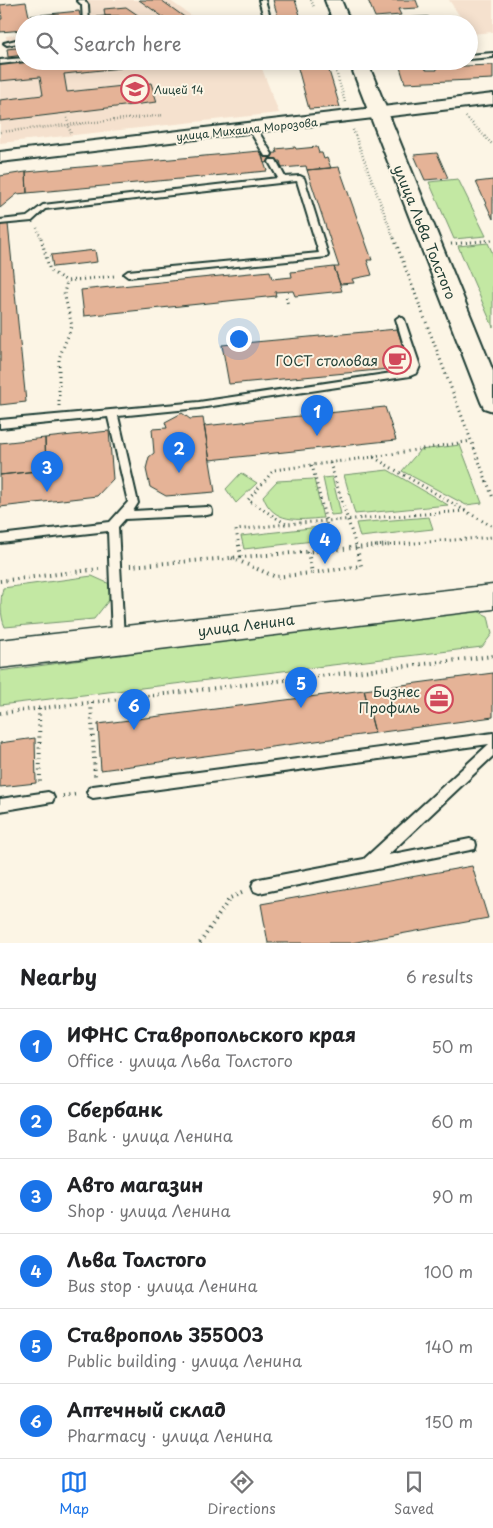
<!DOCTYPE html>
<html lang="en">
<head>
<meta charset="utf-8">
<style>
  :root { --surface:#fff; --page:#f6f6f6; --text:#202124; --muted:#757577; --line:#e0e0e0; --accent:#1a73e8 }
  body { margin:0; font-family:"Playpen Sans",sans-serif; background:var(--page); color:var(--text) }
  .you { position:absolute; left:238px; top:338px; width:18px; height:18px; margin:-12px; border:4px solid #fff; border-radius:50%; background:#1a73e8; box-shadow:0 0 0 8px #1a73e833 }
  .badge { display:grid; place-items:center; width:32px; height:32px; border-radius:50%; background:var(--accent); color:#fff; font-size:16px; font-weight:700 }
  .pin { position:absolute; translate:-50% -41px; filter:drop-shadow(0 1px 2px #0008) }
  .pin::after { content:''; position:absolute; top:26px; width:18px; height:15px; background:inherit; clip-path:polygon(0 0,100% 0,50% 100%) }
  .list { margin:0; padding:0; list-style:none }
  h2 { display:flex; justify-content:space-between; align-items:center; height:65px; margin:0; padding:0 20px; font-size:21px }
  h2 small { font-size:16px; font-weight:400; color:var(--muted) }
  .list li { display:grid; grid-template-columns:32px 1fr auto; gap:15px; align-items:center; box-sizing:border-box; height:75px; padding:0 20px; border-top:1px solid var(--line) }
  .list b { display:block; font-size:19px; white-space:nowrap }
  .list p { margin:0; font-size:16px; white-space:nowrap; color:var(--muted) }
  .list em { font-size:16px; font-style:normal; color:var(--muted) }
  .icon { flex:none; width:28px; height:28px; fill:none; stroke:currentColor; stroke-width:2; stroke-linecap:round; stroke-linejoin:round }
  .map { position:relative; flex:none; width:493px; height:943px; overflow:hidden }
  .search { position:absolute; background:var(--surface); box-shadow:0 2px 12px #0003; left:15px; right:15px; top:15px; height:55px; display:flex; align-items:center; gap:12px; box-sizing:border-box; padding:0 18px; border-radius:28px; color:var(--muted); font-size:19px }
  .sheet { height:515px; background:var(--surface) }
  nav { display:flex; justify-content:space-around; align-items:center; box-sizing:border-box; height:70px; border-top:1px solid var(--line); background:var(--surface); font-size:14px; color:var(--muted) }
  nav a { display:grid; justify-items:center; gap:2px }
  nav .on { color:var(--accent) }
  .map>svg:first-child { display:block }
</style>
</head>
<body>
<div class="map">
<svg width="493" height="943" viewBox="0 0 493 943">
  <rect width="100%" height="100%" fill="#fcf5e5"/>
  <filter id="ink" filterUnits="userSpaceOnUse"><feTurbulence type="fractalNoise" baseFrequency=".02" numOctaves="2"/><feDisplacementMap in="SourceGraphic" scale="10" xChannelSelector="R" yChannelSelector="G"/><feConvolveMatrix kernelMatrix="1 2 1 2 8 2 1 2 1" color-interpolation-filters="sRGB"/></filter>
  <g filter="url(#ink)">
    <!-- built -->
    <path fill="#f5e1ce" d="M84,0H169L203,24H86Z
      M449,0H493V32L471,34L469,24H465Z
      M24,34V61H259L279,113L0,143V58L8,56L6,36Z"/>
    <!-- green -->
    <path fill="#c3e8a3" stroke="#71926c" d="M458,179L486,236L454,239L429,182Z
      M488,243L493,254V327L458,246Z
      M460,445L482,503L466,505L402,471L420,450Z
      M388,470L448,505L355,514L344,475Z
      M241,473L257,483L236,503L226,489Z
      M332,477L341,514L331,515L323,478Z
      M314,479L323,518C298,520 273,524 263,496L277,481Z
      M429,517L433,529L360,537L356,523Z
      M319,527L322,540L244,549L241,536Z
      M92,576L112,585L109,600L94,619L5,627C0,616 0,600 3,588Z
      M471,608L488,616L492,634L482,647L0,705V671Z"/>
    <!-- building -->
    <path fill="#e5b397" stroke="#1f3d34" d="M139,0H161L194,24H173Z
      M273,0H295L303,24H280Z
      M368,0H416L419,8L398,9L401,15L375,17Z
      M26,2L29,16L79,11L82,23L24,24V30L0,32V19H2L0,5Z
      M126,7L151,24H130L119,16H105L104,9Z
      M105,16H119L130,24H97L95,17Z
      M24,47V55L8,57L7,49Z
      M27,61H119L121,68L64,74L67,92L151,83L157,102L0,121V100L43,95L40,77L0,81V64Z
      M183,61H223L187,65Z
      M296,61H326L340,107L309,109Z
      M398,61H428L430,66H425L426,70H437L436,67L493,65V79L405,83Z
      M295,147L296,149L317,147L319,153H322L324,159L327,158L331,168L307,170L306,166L282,168L280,161L264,163L262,154L277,153L276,149Z
      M260,151L267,171L27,193L26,172Z
      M437,153L448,178L425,180L414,155Z
      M339,167L372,260H367L372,275L352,279L354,283L340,284L334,267H339L307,170Z
      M26,172L27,193L17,194L0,208V176Z
      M493,180V219L476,182Z
      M8,224L26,402L0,405V225Z
      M95,250L97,262L53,267L51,255Z
      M334,267L342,291L295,296L293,291L275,292L276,296L84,316L81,290L270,271L272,279L292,277L291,272Z
      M397,329L410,367L229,384L222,345Z
      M385,407L396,440L210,460L204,426Z
      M182,413L190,419L203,418L215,492L166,496L150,487L146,469L149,457L154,453L152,429L167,428L165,422Z
      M109,431L113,479L97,496L0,507V475L46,470L45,438Z
      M45,438L46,470L0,475V443Z
      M493,673V717L375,733L364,690Z
      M364,690L375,733L101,770L98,724Z
      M35,738L36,783L0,787V743Z
      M472,866L488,918L351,943H268L261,904Z"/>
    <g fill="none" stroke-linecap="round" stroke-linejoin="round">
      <defs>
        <path id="service" d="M77,0H84L88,5L89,24H83L82,5Z
          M259,0H265L272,24H266Z
          M427,18L429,19L432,24H426L425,22L360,24L363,22Z
          M24,38V42L7,45L4,43Z
          M493,53V57L469,59V55Z
          M24,58V61H26L0,64V60Z
          M249,126H255L272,154L271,156H265L248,128Z
          M270,160H276L285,177L300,176L304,178L328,255L327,257L128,277L124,274L128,271L319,253L297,181L45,209L32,221L0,224V220L27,217L43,205L278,178L269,162Z
          M400,316L404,319L420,366L417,373L410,376L199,408L118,416L138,503L133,511L207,507L211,508L212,511L211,514L207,515L125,519L118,527L124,639L122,642L118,644L114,642L112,639L108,531L0,543V535L110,522L128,502L108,417L0,428V420L199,402L405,371L410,369V366L396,319Z
          M493,733V756L388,855L470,839L475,841L476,845L475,849L259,893L254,891L252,886L254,881L259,879L364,859L489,744L93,798L89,796L87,792L89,788L93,786Z
          M48,792L52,794L54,798L52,802L0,811V799Z"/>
        <path id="minor" d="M493,94V104L0,162V152Z"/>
        <path id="tertiary" d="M325,0H341L351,24H334Z
          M349,61H367L493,371V411L484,408L481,402Z"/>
        <path id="secondary" d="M493,585V609L0,668V640Z"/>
      </defs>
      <!-- service casing -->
      <use href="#service" stroke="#1f3d34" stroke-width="4"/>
      <!-- minor casing -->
      <use href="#minor" stroke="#1f3d34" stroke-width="4"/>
      <!-- tertiary casing -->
      <use href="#tertiary" stroke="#1f3d34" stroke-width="4"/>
      <!-- secondary casing -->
      <use href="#secondary" stroke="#1f3d34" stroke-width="3"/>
      <!-- path-far2 -->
      <path stroke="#1f3d34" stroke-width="2.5" stroke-dasharray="0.5 2.5" stroke-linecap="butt" d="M311,0L314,7
        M333,61L345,102
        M466,117L493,145
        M67,118L71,135
        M353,130L394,239
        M0,132L164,115
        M37,228L41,239"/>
      <!-- path-far1 -->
      <path stroke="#1f3d34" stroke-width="3" stroke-dasharray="1 4" stroke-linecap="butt" d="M41,238L50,271L67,281
        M394,238L493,498
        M451,244L493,240
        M286,297L288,305
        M59,406V358L72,326L64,293L67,281L114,276
        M373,457L471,441
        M330,463L356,546
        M312,465L332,546
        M465,511L286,524L248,500L274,470L373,457L493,527
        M239,546L236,530L286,524
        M375,546L493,537"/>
      <!-- path -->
      <path stroke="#1f3d34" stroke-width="4" stroke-dasharray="1 4.5" stroke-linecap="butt" d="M239,545L241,557
        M332,545L333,550
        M308,552L312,573L361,566L356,545
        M232,558L276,577L311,573
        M130,566L391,545
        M0,581L99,569
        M91,703L95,776
        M39,709L40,783
        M0,713L493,656
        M63,796L79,794
        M200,943L230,898L244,892"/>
      <!-- service -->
      <use href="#service" fill="#fcf5e5" fill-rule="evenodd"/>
      <!-- minor -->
      <use href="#minor" fill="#fcf5e5" fill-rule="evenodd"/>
      <!-- tertiary -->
      <use href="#tertiary" fill="#fcf5e5" fill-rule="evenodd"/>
      <!-- secondary -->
      <use href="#secondary" fill="#fcf5e5" fill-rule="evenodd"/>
    </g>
  </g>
  <!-- icons -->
  <defs>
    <symbol id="school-ring" viewBox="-11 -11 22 22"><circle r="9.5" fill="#fcf5e5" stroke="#d1495b" stroke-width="1.5"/><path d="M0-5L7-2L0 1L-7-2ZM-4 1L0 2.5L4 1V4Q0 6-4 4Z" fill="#d1495b"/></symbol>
    <symbol id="cafe-ring" viewBox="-11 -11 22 22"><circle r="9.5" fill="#fcf5e5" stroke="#d1495b" stroke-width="1.5"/><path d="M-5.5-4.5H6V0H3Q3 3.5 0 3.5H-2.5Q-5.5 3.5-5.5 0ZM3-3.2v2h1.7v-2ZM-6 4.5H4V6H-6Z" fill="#d1495b"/></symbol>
    <symbol id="office-ring" viewBox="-11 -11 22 22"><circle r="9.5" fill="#fcf5e5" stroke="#d1495b" stroke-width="1.5"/><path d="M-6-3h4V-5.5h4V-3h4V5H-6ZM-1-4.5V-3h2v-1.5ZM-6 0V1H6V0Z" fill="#d1495b"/></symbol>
  </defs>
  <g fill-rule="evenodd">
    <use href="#school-ring" x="119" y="73" width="32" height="32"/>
    <use href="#cafe-ring" x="381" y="344" width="32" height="32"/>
    <use href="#office-ring" x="423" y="683" width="32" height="32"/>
  </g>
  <g text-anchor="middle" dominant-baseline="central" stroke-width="4" stroke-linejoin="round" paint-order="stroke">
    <!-- far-poi labels -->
    <g font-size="11" fill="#1f3d34" stroke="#fcf5e5" text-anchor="start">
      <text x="154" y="89">Лицей 14</text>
    </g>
    <!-- far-street labels -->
    <g font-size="11" fill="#1f3d34" stroke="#fcf5e5">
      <text transform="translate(247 129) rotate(-6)">улица Михаила Морозова</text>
    </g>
    <!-- street labels -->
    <g font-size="14" fill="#1f3d34" stroke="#fcf5e5">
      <text transform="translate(425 232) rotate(68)">улица Льва Толстого</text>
      <text transform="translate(246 625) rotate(-7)">улица Ленина</text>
    </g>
    <!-- poi labels -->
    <g font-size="14" fill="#1f3d34" stroke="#fcf5e5" text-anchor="end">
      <text x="378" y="360">ГОСТ столовая</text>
      <text x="420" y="691">Бизнес<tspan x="420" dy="16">Профиль</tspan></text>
    </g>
  </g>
</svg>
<div class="you"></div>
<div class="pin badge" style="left:317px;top:436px">1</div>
<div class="pin badge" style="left:179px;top:473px">2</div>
<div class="pin badge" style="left:47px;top:492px">3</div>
<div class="pin badge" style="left:325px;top:564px">4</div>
<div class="pin badge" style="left:301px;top:708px">5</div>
<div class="pin badge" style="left:134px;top:730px">6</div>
<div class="search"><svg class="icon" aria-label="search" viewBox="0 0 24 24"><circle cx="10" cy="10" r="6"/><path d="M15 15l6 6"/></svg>Search here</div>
</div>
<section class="sheet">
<h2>Nearby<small>6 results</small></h2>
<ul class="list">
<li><span class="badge">1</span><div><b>ИФНС Ставропольского края</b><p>Office · улица Льва Толстого</p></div><em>50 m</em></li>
<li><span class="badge">2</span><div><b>Сбербанк</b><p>Bank · улица Ленина</p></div><em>60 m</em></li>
<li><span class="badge">3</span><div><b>Авто магазин</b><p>Shop · улица Ленина</p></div><em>90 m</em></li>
<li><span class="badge">4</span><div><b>Льва Толстого</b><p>Bus stop · улица Ленина</p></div><em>100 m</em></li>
<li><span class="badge">5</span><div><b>Ставрополь 355003</b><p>Public building · улица Ленина</p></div><em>140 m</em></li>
<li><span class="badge">6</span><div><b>Аптечный склад</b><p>Pharmacy · улица Ленина</p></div><em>150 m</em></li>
</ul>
</section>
<nav>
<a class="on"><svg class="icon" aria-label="map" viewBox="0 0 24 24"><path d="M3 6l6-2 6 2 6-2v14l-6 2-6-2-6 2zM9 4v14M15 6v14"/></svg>Map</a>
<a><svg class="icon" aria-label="directions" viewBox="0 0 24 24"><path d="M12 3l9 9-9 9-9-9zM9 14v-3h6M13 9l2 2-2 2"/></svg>Directions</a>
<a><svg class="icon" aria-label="saved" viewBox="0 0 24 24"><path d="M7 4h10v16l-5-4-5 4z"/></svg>Saved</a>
</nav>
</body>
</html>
